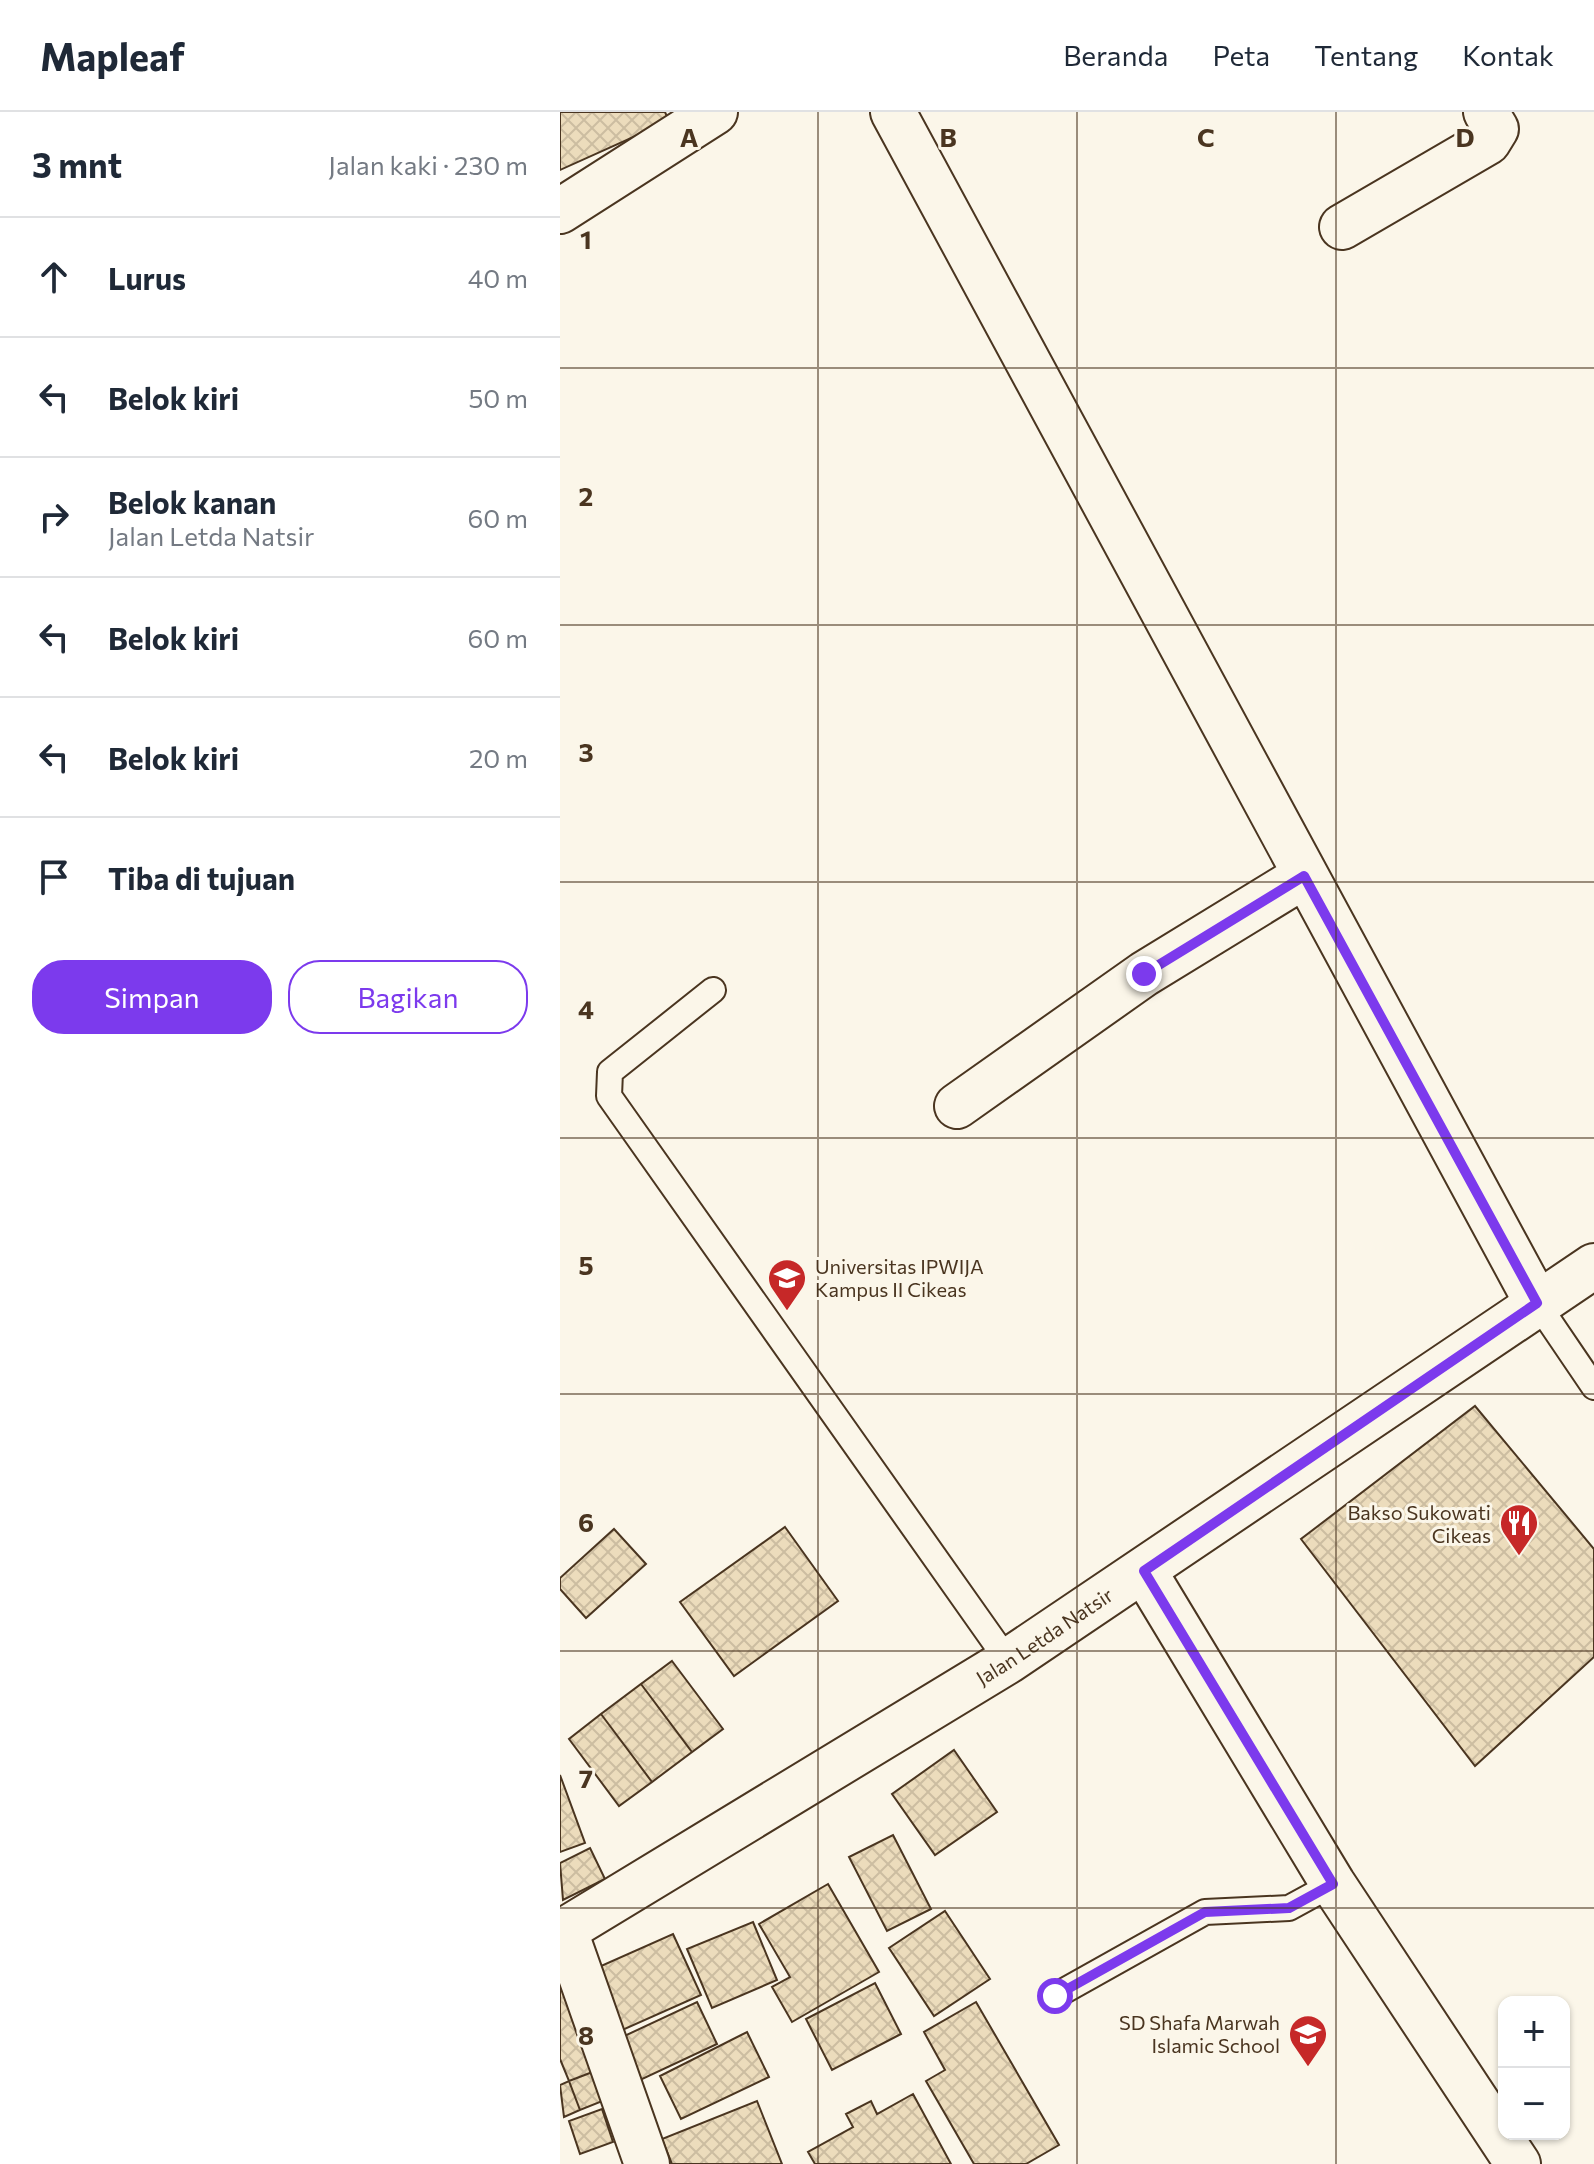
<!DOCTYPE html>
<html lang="id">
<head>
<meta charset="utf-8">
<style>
  :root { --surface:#fff; --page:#f2f2f3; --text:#1f2937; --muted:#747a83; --line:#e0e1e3; --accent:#7c3aed }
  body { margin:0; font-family:Commissioner,sans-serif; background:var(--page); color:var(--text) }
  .controls { position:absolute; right:24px; bottom:24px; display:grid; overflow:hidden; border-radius:16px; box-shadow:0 2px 6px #0004 }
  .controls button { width:72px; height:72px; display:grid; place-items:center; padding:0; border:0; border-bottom:2px solid var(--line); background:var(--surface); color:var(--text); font:40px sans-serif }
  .stop { position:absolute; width:24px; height:24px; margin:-18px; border:6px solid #7c3aed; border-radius:50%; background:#fff }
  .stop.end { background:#7c3aed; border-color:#fff; box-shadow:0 2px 8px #0008 }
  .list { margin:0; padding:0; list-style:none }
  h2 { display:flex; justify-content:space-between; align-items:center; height:104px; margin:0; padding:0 32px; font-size:34px }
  h2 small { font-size:26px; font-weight:400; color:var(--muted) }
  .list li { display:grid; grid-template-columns:52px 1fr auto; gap:24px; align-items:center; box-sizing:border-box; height:120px; padding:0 32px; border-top:2px solid var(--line) }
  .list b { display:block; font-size:30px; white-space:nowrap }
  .list p { margin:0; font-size:26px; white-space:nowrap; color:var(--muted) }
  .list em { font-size:26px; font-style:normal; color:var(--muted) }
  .actions { display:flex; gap:16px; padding:24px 32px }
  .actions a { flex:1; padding:18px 0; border:2px solid var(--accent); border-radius:32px; text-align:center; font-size:28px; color:var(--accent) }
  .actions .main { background:var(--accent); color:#fff }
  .icon { flex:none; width:44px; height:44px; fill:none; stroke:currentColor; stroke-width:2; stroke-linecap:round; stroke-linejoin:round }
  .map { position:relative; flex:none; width:1034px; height:2052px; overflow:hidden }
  header { display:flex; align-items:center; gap:48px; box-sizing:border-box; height:112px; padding:0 40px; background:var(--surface); border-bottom:2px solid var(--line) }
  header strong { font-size:38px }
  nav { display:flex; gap:44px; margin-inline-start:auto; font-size:28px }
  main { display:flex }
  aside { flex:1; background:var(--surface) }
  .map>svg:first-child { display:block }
</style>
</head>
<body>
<header>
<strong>Mapleaf</strong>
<nav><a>Beranda</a><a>Peta</a><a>Tentang</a><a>Kontak</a></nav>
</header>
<main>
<aside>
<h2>3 mnt<small>Jalan kaki · 230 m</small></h2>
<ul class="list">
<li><svg class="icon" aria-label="ahead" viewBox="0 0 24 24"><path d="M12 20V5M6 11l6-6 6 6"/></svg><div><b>Lurus</b></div><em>40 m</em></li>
<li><svg class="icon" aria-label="left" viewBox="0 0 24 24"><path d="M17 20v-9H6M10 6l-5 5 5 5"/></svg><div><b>Belok kiri</b></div><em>50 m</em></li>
<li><svg class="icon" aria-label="right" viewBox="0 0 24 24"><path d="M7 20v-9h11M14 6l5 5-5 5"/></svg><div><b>Belok kanan</b><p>Jalan Letda Natsir</p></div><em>60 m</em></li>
<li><svg class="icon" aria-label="left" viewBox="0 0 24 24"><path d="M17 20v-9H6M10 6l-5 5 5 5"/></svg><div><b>Belok kiri</b></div><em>60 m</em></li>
<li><svg class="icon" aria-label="left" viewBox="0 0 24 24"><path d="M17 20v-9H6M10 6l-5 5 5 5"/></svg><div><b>Belok kiri</b></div><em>20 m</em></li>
<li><svg class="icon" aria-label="arrive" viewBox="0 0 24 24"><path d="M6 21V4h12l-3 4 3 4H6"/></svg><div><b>Tiba di tujuan</b></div></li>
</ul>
<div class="actions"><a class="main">Simpan</a><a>Bagikan</a></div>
</aside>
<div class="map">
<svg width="1034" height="2052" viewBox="0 0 1034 2052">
  <defs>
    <pattern id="building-cross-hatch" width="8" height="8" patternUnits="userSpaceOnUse" patternTransform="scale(2)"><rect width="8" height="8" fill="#ecdcbc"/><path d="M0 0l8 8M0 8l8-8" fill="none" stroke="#ccbda1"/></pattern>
  </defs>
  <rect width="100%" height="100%" fill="#fbf6e9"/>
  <!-- building -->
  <path fill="url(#building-cross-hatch)" stroke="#4a3520" stroke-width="2" d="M0,0H105L109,9L0,58Z
    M915,1294L1034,1437V1545L915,1654L741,1427Z
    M225,1415L278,1489L174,1564L120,1490Z
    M54,1417L86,1452L26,1506L0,1477V1466Z
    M112,1549L163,1617L132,1640L81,1572Z
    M81,1572L132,1640L92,1670L41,1602Z
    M41,1602L92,1670L59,1694L9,1627Z
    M394,1638L437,1700L375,1743L332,1682Z
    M0,1663L25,1731L0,1740Z
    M333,1723L371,1797L327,1819L289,1745Z
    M30,1736L45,1767L3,1788L0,1751Z
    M268,1772L319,1860L232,1910L212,1875L230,1865L199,1812Z
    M385,1799L430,1867L374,1904L329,1836Z
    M193,1810L217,1868L152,1896L127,1837Z
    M113,1822L141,1883L51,1923L23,1862Z
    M315,1871L341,1922L272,1958L246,1907Z
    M11,1873L43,1956L9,1969L0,1947V1877Z
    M137,1890L157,1932L78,1969L58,1927Z
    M416,1890L499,2033L466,2052H414L366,1969L385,1958L364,1920Z
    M187,1920L209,1965L121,2007L100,1964Z
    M43,1956L55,1984L20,1998L9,1969Z
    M9,1969L20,1998L4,2005L0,1973Z
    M353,1982L391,2052H255L248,2040L293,2015L286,2002L311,1989L317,2002Z
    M197,1989L222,2052H112L102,2027Z
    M42,1997L53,2030L20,2042L9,2009Z"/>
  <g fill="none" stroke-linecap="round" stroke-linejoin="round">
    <defs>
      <path id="service" d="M153,878L50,960L49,984L448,1549
        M977,1191L1034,1275
        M495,1884L645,1800L729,1796L773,1772"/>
      <path id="minor" d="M333,0L977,1191
        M0,99L155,0
        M782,115L928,30L936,17L926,0
        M397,994L584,862L744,764
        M584,1459L773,1772L958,2052
        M5,1819L87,2052"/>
      <g id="secondary">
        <path id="s1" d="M0,1821L448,1549L1034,1154"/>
      </g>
    </defs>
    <!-- service casing -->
    <use href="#service" stroke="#4a3520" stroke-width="28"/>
    <!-- minor casing -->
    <use href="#minor" stroke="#4a3520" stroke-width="48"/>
    <!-- secondary casing -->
    <use href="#secondary" stroke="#4a3520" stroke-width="48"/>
    <!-- service -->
    <use href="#service" stroke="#fbf6e9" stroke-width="24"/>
    <!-- minor -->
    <use href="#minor" stroke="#fbf6e9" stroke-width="44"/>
    <!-- secondary -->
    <use href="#secondary" stroke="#fbf6e9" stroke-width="44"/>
  </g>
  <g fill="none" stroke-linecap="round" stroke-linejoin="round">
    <!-- route -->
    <path stroke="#7c3aed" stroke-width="10" d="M495,1884L645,1800L729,1796L773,1772L584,1459L977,1191L744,764L584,862"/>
  </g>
  <!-- grid -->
  <path fill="none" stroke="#4a3520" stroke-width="2" stroke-opacity="0.55" d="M258,0V2052M517,0V2052M776,0V2052M0,256H1034M0,513H1034M0,770H1034M0,1026H1034M0,1282H1034M0,1539H1034M0,1796H1034"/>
  <!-- icons -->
  <defs>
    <symbol id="university-pin" viewBox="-11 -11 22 30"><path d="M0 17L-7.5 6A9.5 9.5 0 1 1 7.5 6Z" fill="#c62828" stroke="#fbf6e9"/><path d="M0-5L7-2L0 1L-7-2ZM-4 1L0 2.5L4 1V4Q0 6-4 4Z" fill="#fff"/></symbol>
    <symbol id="restaurant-pin" viewBox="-11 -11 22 30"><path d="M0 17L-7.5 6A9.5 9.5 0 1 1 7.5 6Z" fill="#c62828" stroke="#fbf6e9"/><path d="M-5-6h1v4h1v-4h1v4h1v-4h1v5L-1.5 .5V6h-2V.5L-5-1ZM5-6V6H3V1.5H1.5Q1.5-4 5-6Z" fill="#fff"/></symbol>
    <symbol id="school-pin" viewBox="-11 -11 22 30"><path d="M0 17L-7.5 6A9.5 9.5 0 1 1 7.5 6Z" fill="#c62828" stroke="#fbf6e9"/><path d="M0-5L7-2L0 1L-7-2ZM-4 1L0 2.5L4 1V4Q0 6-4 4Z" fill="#fff"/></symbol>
  </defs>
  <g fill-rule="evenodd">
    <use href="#university-pin" x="205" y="1144" width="44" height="60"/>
    <use href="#restaurant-pin" x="937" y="1389" width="44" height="60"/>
    <use href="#school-pin" x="726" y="1900" width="44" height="60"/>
  </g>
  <g text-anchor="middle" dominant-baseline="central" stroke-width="6" stroke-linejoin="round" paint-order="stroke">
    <!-- poi labels -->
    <g font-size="20" fill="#4a3520" stroke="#fbf6e9" text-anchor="end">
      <text x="255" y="1154" text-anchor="start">Universitas IPWIJA<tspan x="255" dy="23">Kampus II Cikeas</tspan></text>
      <text x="931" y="1400">Bakso Sukowati<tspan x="931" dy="23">Cikeas</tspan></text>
      <text x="720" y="1910">SD Shafa Marwah<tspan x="720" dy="23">Islamic School</tspan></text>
    </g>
    <!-- street labels -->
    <g font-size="20" fill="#4a3520" stroke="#fbf6e9">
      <text stroke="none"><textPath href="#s1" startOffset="568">Jalan Letda Natsir</textPath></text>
    </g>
  </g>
  <g font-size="26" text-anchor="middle" font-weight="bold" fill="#4a3520" stroke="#fbf6e9" stroke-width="6" stroke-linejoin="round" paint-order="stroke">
    <text x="129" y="35">A</text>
    <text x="388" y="35">B</text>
    <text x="646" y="35">C</text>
    <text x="905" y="35">D</text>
    <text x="26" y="137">1</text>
    <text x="26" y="394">2</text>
    <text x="26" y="650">3</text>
    <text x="26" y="907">4</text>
    <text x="26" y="1163">5</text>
    <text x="26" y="1420">6</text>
    <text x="26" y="1676">7</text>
    <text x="26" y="1933">8</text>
  </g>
</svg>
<div class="controls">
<button>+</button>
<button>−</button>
</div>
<div class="stop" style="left:495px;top:1884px"></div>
<div class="stop end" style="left:584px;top:862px"></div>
</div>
</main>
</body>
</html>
